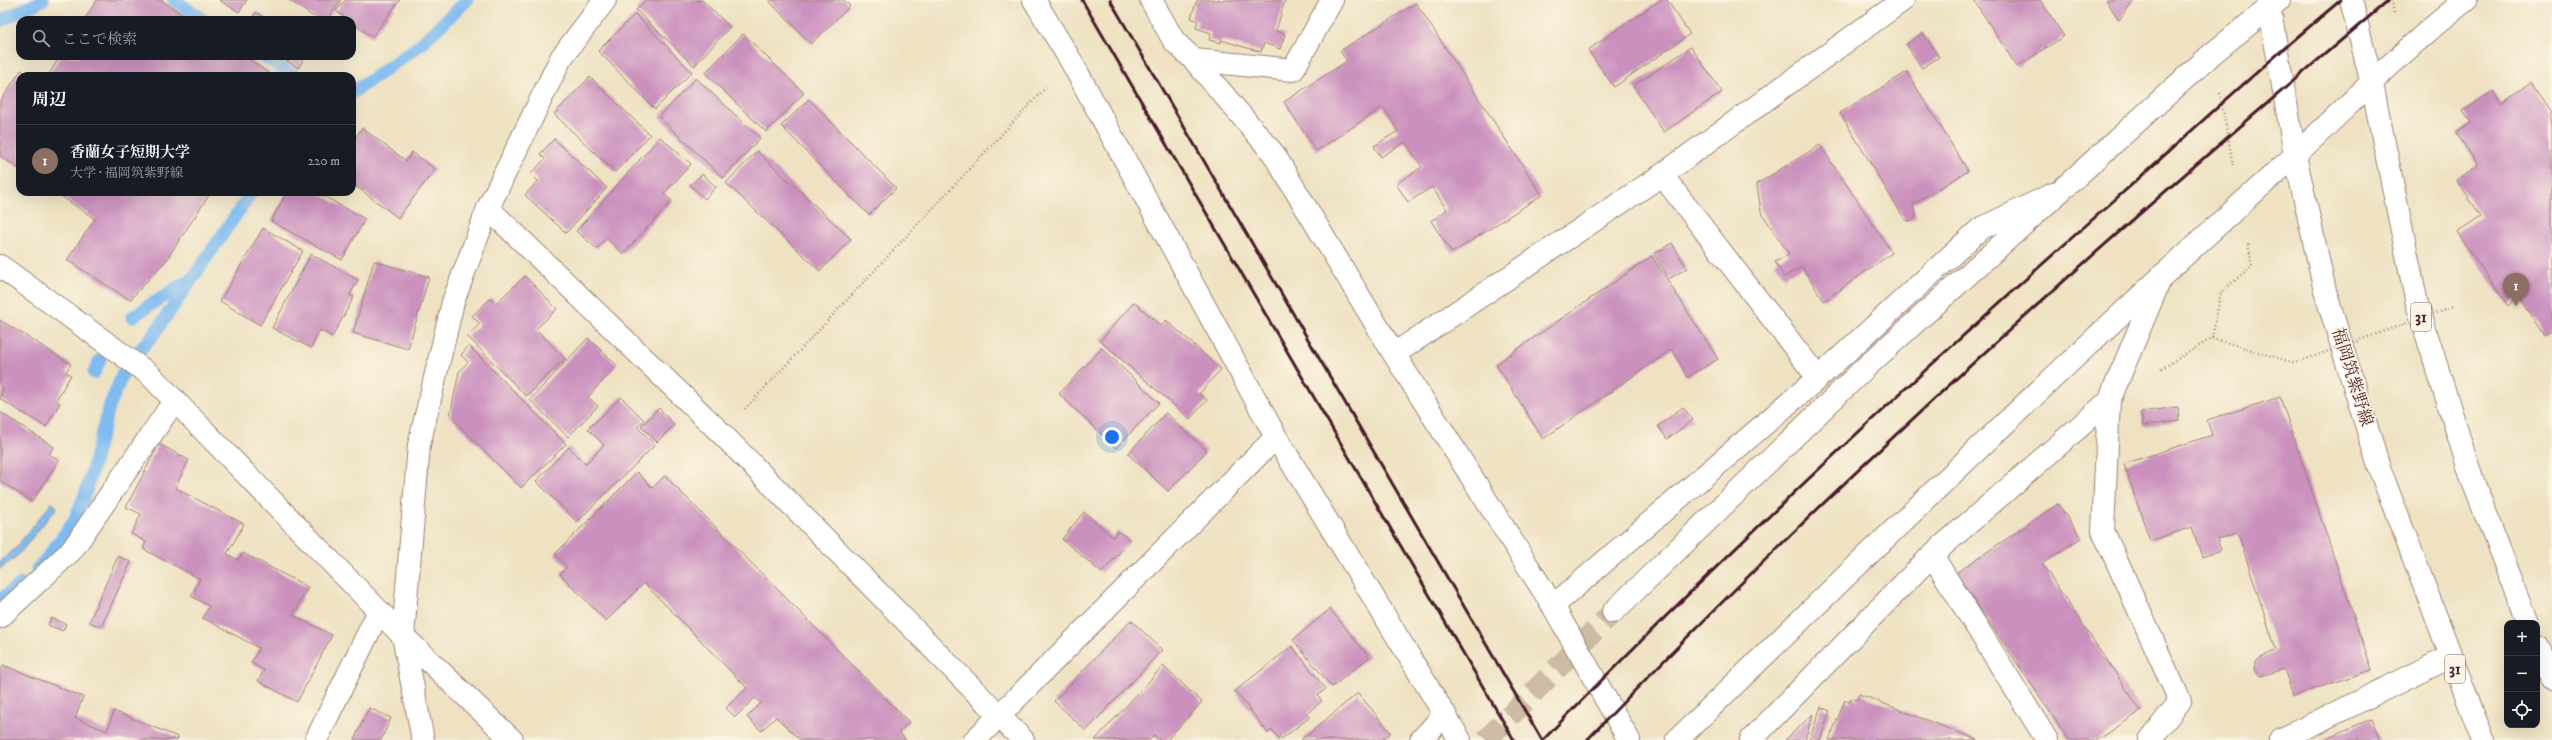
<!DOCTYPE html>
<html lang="ja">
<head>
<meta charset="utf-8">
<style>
  :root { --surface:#171b24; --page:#20242c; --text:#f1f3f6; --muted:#9ea1a6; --line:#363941; --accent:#1f6fb2 }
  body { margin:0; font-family:"IM FELL DW Pica","Noto Serif JP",serif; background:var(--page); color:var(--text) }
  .controls { position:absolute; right:12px; bottom:12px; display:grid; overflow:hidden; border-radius:8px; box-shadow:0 4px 16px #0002 }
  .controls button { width:36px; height:36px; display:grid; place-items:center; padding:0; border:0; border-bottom:1px solid var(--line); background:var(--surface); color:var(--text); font:20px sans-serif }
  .you { position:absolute; left:1112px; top:437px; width:14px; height:14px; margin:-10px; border:3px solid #fff; border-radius:50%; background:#1a73e8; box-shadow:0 0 0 6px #1a73e833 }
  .badge { display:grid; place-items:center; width:26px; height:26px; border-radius:50%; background:var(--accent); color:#fff; font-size:13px; font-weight:700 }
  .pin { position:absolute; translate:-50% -33px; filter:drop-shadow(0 1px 2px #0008) }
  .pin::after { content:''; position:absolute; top:21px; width:14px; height:12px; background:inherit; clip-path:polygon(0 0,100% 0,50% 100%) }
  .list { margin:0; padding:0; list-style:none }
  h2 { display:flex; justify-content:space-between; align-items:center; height:52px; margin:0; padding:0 16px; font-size:17px }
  h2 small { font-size:13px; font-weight:400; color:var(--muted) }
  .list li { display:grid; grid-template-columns:26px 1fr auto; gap:12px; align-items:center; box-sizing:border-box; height:72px; padding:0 16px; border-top:1px solid var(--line) }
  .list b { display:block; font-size:15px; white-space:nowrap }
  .list p { margin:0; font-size:13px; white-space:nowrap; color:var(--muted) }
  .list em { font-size:13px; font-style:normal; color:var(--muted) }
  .icon { flex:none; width:22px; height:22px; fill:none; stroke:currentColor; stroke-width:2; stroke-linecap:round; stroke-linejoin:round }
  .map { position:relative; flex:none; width:2552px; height:740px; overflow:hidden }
  .search { position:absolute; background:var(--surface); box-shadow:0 4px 16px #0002; left:16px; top:16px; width:340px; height:44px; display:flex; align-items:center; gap:10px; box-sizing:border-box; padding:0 14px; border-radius:12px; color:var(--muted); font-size:15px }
  .panel { position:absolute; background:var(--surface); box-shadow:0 4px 16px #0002; left:16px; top:72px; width:340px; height:124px; border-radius:12px }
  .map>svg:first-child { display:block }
</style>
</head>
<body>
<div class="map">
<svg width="2552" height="740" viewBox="0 0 2552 740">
  <rect width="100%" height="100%" fill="#fcf5e5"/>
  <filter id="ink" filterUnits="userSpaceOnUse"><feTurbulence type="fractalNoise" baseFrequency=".025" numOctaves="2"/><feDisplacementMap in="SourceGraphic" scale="8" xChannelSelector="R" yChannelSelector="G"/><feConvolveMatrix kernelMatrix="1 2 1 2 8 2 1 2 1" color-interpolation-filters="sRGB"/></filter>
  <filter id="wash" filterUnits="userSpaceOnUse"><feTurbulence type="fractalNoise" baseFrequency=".012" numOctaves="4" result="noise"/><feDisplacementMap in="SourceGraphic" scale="16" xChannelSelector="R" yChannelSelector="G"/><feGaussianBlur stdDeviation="0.9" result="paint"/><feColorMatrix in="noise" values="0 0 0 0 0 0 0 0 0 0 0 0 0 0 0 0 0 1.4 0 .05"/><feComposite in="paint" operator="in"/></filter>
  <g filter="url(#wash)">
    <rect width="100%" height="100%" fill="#eee2c2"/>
    <!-- water -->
    <path fill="#7ebbf1" stroke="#646d8e" d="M52,503L57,507L18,555L0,569V561L14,550Z"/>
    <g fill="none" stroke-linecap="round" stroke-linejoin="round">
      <!-- stream -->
      <path stroke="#7ebbf1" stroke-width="13" d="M174,0L204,20
        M0,21L43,0
        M263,56L295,76
        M352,93L420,45L467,0
        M132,317L184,283
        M94,373L100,360
        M37,569L44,562L74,521L86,492L109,407L126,366L154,334L252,192
        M0,600L21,584"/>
    </g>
    <g id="blocks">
      <!-- building -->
      <path fill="#cb91be" d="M97,0H161L191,20H84Z
        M219,0H247L239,12Z
        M289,0H341L327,20H318Z
        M345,0H400L372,37L352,23V20H348L336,11Z
        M646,0H702L730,27L694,66L636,10Z
        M768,0H844L850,6L811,44Z
        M1197,0H1285L1276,31L1285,34L1280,49L1264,43L1261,52L1221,40V43L1209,40L1211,33L1196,28L1198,21L1191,18Z
        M1660,0H1667L1690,34L1614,87L1588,50Z
        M1974,0H2040L2064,36L2017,67Z
        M2106,0H2134L2119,20Z
        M1416,3L1542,195L1452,253L1431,221L1447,210L1432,187L1408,202L1396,184L1422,167L1405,142L1381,157L1374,146L1398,131L1383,107L1316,151L1284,102L1347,61L1340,51Z
        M256,12L268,20H251Z
        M635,14L692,72L655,109L598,51Z
        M1923,33L1939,57L1922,68L1906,44Z
        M743,34L804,93L766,132L705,73Z
        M1691,47L1722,92L1664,132L1633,86Z
        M60,56H244L273,76H48Z
        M279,56H306L298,68Z
        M21,70L30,76H20V169L0,156V102Z
        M1907,72L1968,171L1913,204L1916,217L1910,221L1905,220L1840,113Z
        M590,77L650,135L615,172L554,114Z
        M696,78L760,138L723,178L659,117Z
        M2531,82L2552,112V332L2544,336L2519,296L2508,306L2457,232L2481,216L2456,180L2478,165L2456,133L2471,123L2463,111L2493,91L2501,103Z
        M809,99L896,188L869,215L781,126Z
        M362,128L406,161L412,152L435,169L398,218L352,183V142Z
        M660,137L691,164L664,194L672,201L623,254L606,238L597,249L576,231Z
        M554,139L607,188L566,233L525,195L538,181L531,174L545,159L540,154Z
        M1820,145L1892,253L1824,301L1802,267L1784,277L1775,262L1789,254L1761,212L1757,184Z
        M757,151L851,239L820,271L726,183Z
        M702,174L716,187L705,199L690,185Z
        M55,192H211L167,259L130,300L67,260L95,219Z
        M287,192H316L365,219L342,260L271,221Z
        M263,228L303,251L260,325L220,301Z
        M1672,243L1687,268L1669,279L1654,254Z
        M311,254L358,280L350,295L354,297L332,337L320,330L311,348L272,328Z
        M1652,256L1718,359L1687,377L1672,349L1543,439L1496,364Z
        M374,261L429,277L408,349L353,333Z
        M525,276L557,309L536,329L565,359L526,396L467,336L480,324L472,316L491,298L496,303Z
        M1134,302L1161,326L1166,320L1221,369L1199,394L1207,400L1190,419L1100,341Z
        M0,320L71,364L66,372L71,375L56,400L60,403L46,427L0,399L3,388L0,386Z
        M588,338L617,365L588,397L598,406L568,437L530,400Z
        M469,346L566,444L521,488L450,416L459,372L468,362L461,355Z
        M1102,348L1159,403L1116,448L1059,394Z
        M621,397L644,420L637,427L655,445L577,522L536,481L569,447L585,464L604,445L588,429Z
        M2280,397L2372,670L2293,696L2284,669L2261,676L2254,670L2255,663L2259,659L2276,650L2238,533L2217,539L2221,550L2202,557L2192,527L2150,541L2124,464L2212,435L2207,420Z
        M1683,407L1693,420L1667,439L1658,426Z
        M2178,407L2179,421L2143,426L2141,412Z
        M659,408L674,425L657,442L641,426Z
        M0,412L54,447L49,454L59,460L32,502L0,481Z
        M1166,413L1207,451L1168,491L1128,454Z
        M159,444L189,460L175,488L244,524L227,554L238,560L243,553L308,587L293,615L332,635L297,702L258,681L264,670L251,663L259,648L203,618L209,606L191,596L200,579L143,549L146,542L131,534L141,514L126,507Z
        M637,472L652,488L665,476L909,722L899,732L906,740H800L776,717L761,731L747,717L761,703L755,698L735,717L726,708L747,688L644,583L606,621L560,574L567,567L555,554Z
        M2058,504L2081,538L2042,564L2141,711L2098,740H2069L1956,573Z
        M1084,512L1113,537L1118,531L1130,540L1102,573L1062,539Z
        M118,556L131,562L101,627L89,622Z
        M1330,609L1369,657L1332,687L1293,640Z
        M51,618L66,624L63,631L48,625Z
        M1131,620L1162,650L1086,731L1054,701Z
        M1292,646L1326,689L1318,695L1322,701L1307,713L1310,717L1280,740L1272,730L1268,733L1235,691Z
        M3,665L83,697L75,718L107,731L114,711L178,737L177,740H0V672Z
        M1163,666L1202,702L1167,740H1159L1154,735L1150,740H1095Z
        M1358,693L1391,733L1382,740H1301Z
        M1859,694L1978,740H1829L1845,700L1850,702L1851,698L1857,700Z
        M1821,707L1830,711L1820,740H1809Z
        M369,708L391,718L381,740H354Z
        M1813,714L1805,740H1785Z
        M2371,719L2380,740H2322Z"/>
    </g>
  </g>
  <g filter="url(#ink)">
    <use href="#blocks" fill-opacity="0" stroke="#9c8076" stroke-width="1"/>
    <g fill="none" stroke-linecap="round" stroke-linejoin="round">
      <!-- tertiary-tunnel -->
      <path stroke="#cdbba4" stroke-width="22" stroke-dasharray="22 11" stroke-linecap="butt" d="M1486,740L1613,612"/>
      <defs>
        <path id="minor" d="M1151,0L1174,41L1194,60L1273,153L1394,354L1553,606L1629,740
          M1194,60L1293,70L1332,0
          M1662,175L1818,378
          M488,208L722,434L1023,740
          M0,266L149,374L403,636L512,740
          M1394,354L1662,175L1903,0
          M2109,401L2103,531L2180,701L2150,740
          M1276,437L1460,740
          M1932,555L2047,740
          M1553,606L1818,378L1980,229L2053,194
          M0,617L72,550L175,400
          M316,740L379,611
          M423,740L403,636L419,445L453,302L488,208L561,58L605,0
          M975,740L1276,437L1071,61L1034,0
          M1421,740L1445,714
          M1751,740L1932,555L2109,401L2162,275
          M2280,740L2450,657"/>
        <path id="tertiary" d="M1613,612L1867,366L2213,53L2279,0
          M1677,740C1876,547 2074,353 2281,168C2343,112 2400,51 2466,0"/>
        <path id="primary" d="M2268,0L2295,155L2325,291L2380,470L2483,740
          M2351,0L2372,84L2417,304L2472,479L2528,623
          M2537,646L2552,678"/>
      </defs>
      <!-- minor casing -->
      <use href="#minor" stroke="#9c8076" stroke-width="24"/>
      <!-- tertiary casing -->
      <use href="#tertiary" stroke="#9c8076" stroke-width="24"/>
      <!-- primary casing -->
      <use href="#primary" stroke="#9c8076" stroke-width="24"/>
      <!-- path -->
      <path stroke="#9c8076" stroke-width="2.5" stroke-dasharray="1 3" stroke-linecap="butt" d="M2392,0L2394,14
        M2220,93L2233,165
        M2161,369L2212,338L2221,292L2252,266L2248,244
        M745,409L1046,87"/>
      <!-- minor -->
      <use href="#minor" stroke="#fff" stroke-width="22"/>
      <!-- tertiary -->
      <use href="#tertiary" stroke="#fff" stroke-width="22"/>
      <!-- primary -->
      <use href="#primary" stroke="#fff" stroke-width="22"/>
      <!-- rail -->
      <path stroke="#4a1f2b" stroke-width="3" d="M1082,0L1514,740
        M1110,0L1542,740
        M1543,740C1727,550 1921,371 2119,196C2193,130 2265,63 2341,0
        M1587,740C1838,477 2110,234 2389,0"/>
      <!-- path-bridge -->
      <path stroke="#9c8076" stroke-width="2.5" stroke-dasharray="1 3" stroke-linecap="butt" d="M2212,338L2295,363L2455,306"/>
    </g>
  </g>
  <g text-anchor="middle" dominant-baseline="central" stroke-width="3.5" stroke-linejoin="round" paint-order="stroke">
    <!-- shield labels -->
    <g fill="#fcf5e5" stroke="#7f5f63" stroke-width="1">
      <rect x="2411" y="303" width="20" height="28" rx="3"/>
      <rect x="2445" y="655" width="20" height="28" rx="3"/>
    </g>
    <g font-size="16" font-weight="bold" fill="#4a1f2b">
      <text x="2421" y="317">31</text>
      <text x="2455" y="669">31</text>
    </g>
    <!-- street labels -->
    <g font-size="17" fill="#4a1f2b" stroke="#fcf5e5">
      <text transform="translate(2352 377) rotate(73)">福岡筑紫野線</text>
    </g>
  </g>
</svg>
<div class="controls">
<button>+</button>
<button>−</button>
<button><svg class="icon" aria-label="locate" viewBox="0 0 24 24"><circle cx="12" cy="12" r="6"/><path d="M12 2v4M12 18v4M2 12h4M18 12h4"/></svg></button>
</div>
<div class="you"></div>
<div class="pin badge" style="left:2516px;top:306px;background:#8d6e63">1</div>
<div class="search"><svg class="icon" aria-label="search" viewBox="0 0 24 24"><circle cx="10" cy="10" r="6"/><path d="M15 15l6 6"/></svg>ここで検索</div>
<section class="panel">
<h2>周辺<small></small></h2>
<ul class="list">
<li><span class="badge" style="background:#8d6e63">1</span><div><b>香蘭女子短期大学</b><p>大学 · 福岡筑紫野線</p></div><em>220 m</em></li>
</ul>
</section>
</div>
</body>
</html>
